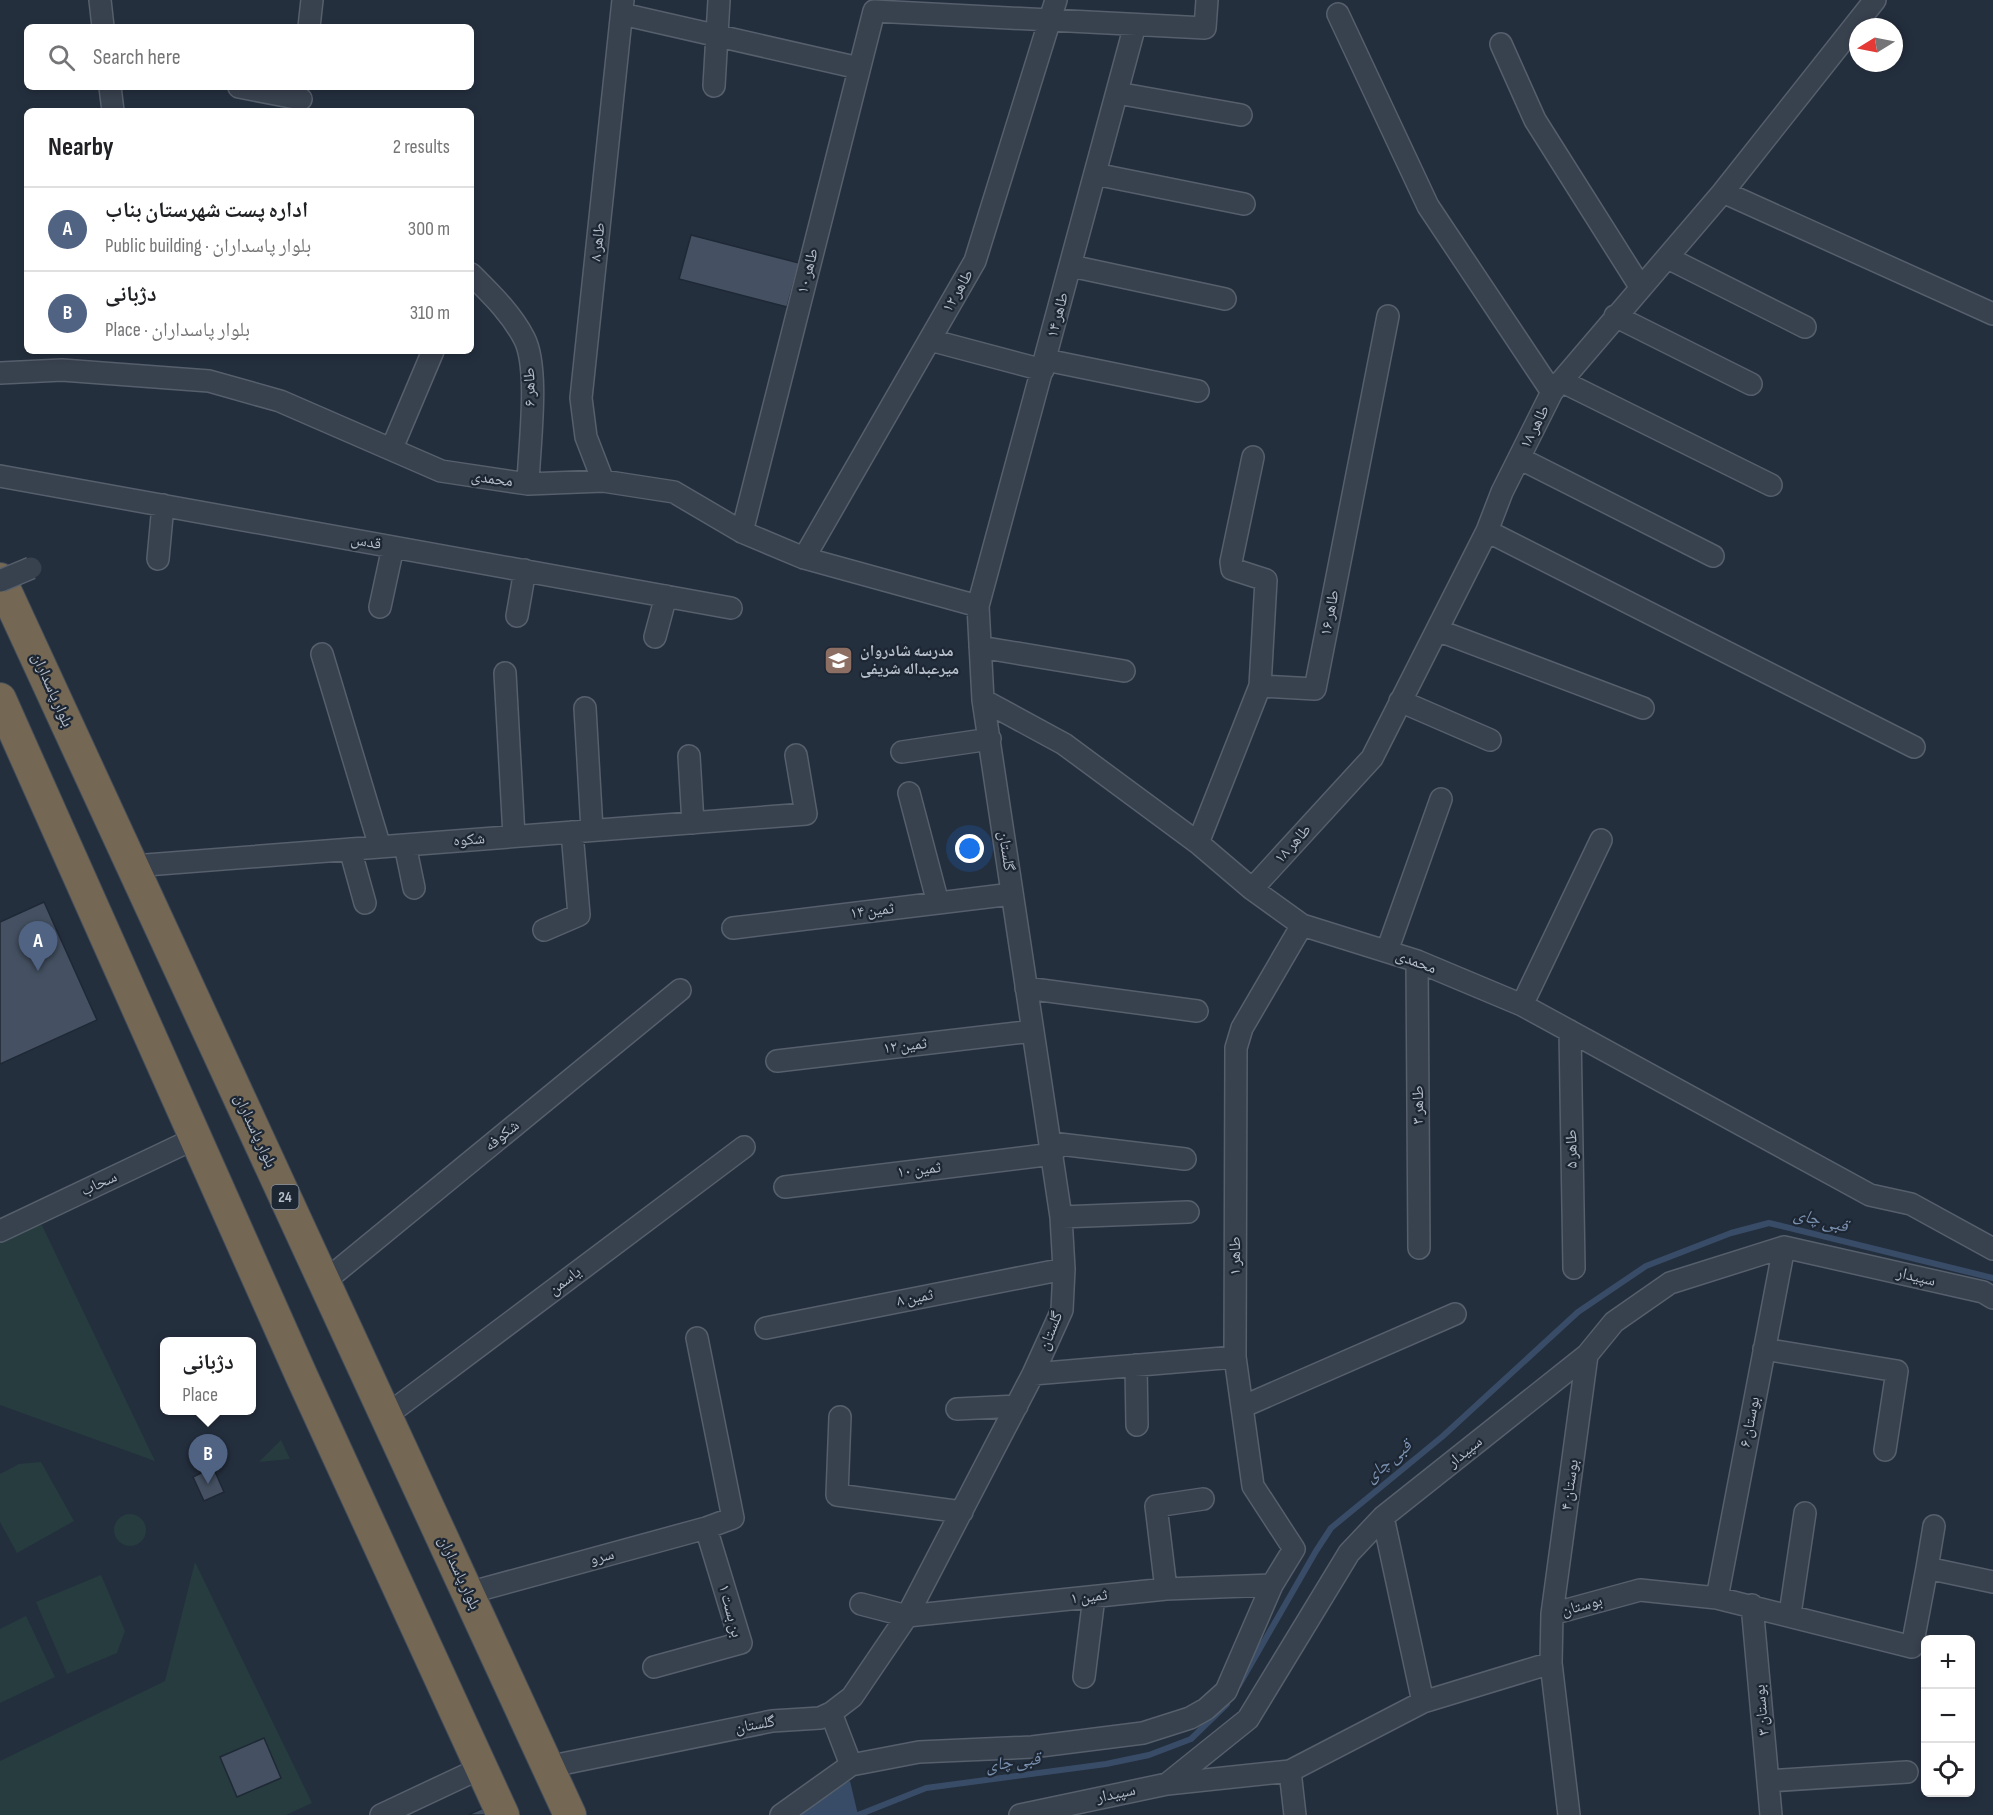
<!DOCTYPE html>
<html lang="en">
<head>
<meta charset="utf-8">
<style>
  :root { --surface:#fff; --page:#f6f6f6; --text:#202124; --muted:#757577; --line:#e0e0e0; --accent:#506383 }
  body { margin:0; font-family:"Sofia Sans Condensed","Noto Naskh Arabic",sans-serif; background:var(--page); color:var(--text) }
  .controls { position:absolute; right:18px; bottom:18px; display:grid; overflow:hidden; border-radius:9px; box-shadow:0 3px 9px #0003 }
  .controls button { width:54px; height:54px; display:grid; place-items:center; padding:0; border:0; border-bottom:2px solid var(--line); background:var(--surface); color:var(--text); font:30px sans-serif }
  .compass { position:absolute; left:1849px; top:18px; width:54px; height:54px; border-radius:50%; background:var(--surface); box-shadow:0 3px 9px #0003; rotate:260deg }
  .you { position:absolute; left:970px; top:849px; width:21px; height:21px; margin:-15px; border:4px solid #fff; border-radius:50%; background:#1a73e8; box-shadow:0 0 0 9px #1a73e833 }
  .badge { display:grid; place-items:center; width:39px; height:39px; border-radius:50%; background:var(--accent); color:#fff; font-size:20px; font-weight:700 }
  .pin { position:absolute; translate:-50% -50px; filter:drop-shadow(0 2px 3px #0008) }
  .pin::after { content:''; position:absolute; top:32px; width:21px; height:18px; background:inherit; clip-path:polygon(0 0,100% 0,50% 100%) }
  .popup { position:absolute; left:160px; top:1337px; width:96px; height:78px; box-sizing:border-box; display:grid; place-content:center; border-radius:9px; background:var(--surface); filter:drop-shadow(0 2px 4px #0005); font-size:20px; white-space:nowrap; color:var(--muted) }
  .popup b { font-size:22px; color:var(--text) }
  .popup::after { content:''; position:absolute; left:50%; top:100%; margin-left:-12px; border:12px solid transparent; border-top-color:var(--surface) }
  .list { margin:0; padding:0; list-style:none }
  h2 { display:flex; justify-content:space-between; align-items:center; height:78px; margin:0; padding:0 24px; font-size:26px }
  h2 small { font-size:20px; font-weight:400; color:var(--muted) }
  .list li { display:grid; grid-template-columns:39px 1fr auto; gap:18px; align-items:center; box-sizing:border-box; height:84px; padding:0 24px; border-top:2px solid var(--line) }
  .list b { display:block; font-size:22px; white-space:nowrap }
  .list p { margin:0; font-size:20px; white-space:nowrap; color:var(--muted) }
  .list em { font-size:20px; font-style:normal; color:var(--muted) }
  .icon { flex:none; width:33px; height:33px; fill:none; stroke:currentColor; stroke-width:2; stroke-linecap:round; stroke-linejoin:round }
  .map { position:relative; flex:none; width:1993px; height:1815px; overflow:hidden }
  .search { position:absolute; background:var(--surface); box-shadow:0 3px 9px #0003; left:24px; top:24px; width:450px; height:66px; display:flex; align-items:center; gap:15px; box-sizing:border-box; padding:0 21px; border-radius:9px; color:var(--muted); font-size:22px }
  .panel { position:absolute; background:var(--surface); box-shadow:0 3px 9px #0003; left:24px; top:108px; width:450px; height:246px; border-radius:9px }
  .map>svg:first-child { display:block }
</style>
</head>
<body>
<div class="map">
<svg width="1993" height="1815" viewBox="0 0 1993 1815">
  <rect width="100%" height="100%" fill="#242f3e"/>
  <!-- green -->
  <path fill="#263c3f" d="M38,1217L155,1461L0,1405V1235Z
    M281,1440L290,1459L259,1462Z
    M41,1462L74,1521L17,1553L0,1522V1474L19,1464Z
    M114 1530a16 16 0 1 1 32 0a16 16 0 1 1-32 0Z
    M195,1562L312,1803L286,1815H0V1761L165,1681Z
    M101,1575L125,1631L117,1653L67,1674L36,1602Z
    M26,1616L55,1677L0,1703V1629Z"/>
  <!-- water -->
  <path fill="#394c67" d="M850,1781L858,1815H800L824,1794Z"/>
  <g fill="none" stroke-linecap="round" stroke-linejoin="round">
    <!-- stream -->
    <path stroke="#394c67" stroke-width="6" d="M1239,1685L1316,1551L1331,1528L1443,1436L1578,1312L1646,1266L1731,1233L1769,1223L1993,1278
      M858,1815L926,1788L1106,1764L1149,1755L1191,1739L1227,1704"/>
  </g>
  <!-- building -->
  <path fill="#455162" stroke="#1f2835" stroke-width="1.5" d="M691,235L799,263L787,307L679,279Z
    M44,902L97,1020L0,1064V922Z
    M213,1467L224,1492L204,1501L193,1477Z
    M264,1738L281,1778L237,1797L220,1757Z
    M488,1806L492,1815H468Z"/>
  <g fill="none" stroke-linecap="round" stroke-linejoin="round">
    <defs>
      <path id="minor" d="M100,0L103,27
        M622,14L859,68
        M1338,14L1428,206L1552,392
        M309,27L312,0
        M1501,44L1535,120L1641,288
        M714,86L719,0
        M110,87L113,111
        M239,87L301,99
        M1117,93L1241,115
        M1095,174L1244,204
        M1723,192L1993,314
        M1668,258L1805,327
        M1071,266L1225,299
        M471,274C491,294 511,313 524,338C540,368 529,447 528,484
        M1615,316L1751,384
        M930,340L1043,370
        M1046,360L1198,391
        M0,373L62,370L209,381L280,401L441,471L528,484L603,481L674,492L742,532L804,558L978,606
        M1561,381L1771,485
        M392,448L433,351
        M1253,457L1231,562L1232,569L1266,580L1260,686
        M1519,458L1713,556
        M0,476L731,608
        M603,481L586,437L581,398L623,0
        M1487,531L1914,747
        M742,532L874,11L1205,28L1207,0
        M804,558L975,261L1056,0
        M158,559L163,505
        M380,607L393,547
        M517,616L525,570
        M1437,630L1643,708
        M655,637L666,596
        M980,647L1124,671
        M322,654L380,847
        M505,673L514,836
        M983,700L1064,744L1198,843L1252,889L1302,925L1417,961L1522,1005L1870,1195L1911,1204L1993,1249
        M1400,701L1490,740
        M585,708L592,830
        M902,752L990,739
        M689,756L693,823
        M909,793L938,903
        M1198,843L1260,686L1315,689L1388,316
        M405,845L414,888
        M350,849L365,903
        M133,866L806,814L796,755
        M1252,889L1372,758L1487,531L1502,492L1552,392L1723,192L1875,0
        M733,928L1012,894
        M544,930L579,915L572,832
        M1387,951L1441,799
        M1417,961L1419,1248
        M1026,988L1197,1011
        M1522,1005L1601,840
        M1570,1031L1574,1268
        M777,1061L1033,1031
        M1051,1143L1185,1159
        M785,1187L1053,1154
        M1061,1217L1188,1212
        M0,1231L198,1137
        M325,1281L680,990
        M766,1328L1064,1269
        M1764,1349L1897,1371L1885,1450
        M1136,1365L1137,1425
        M1033,1374L1235,1357
        M1242,1407L1455,1314
        M957,1409L1017,1406
        M387,1415L744,1147
        M840,1417L837,1495L962,1512
        M1383,1517L1423,1702
        M1927,1568L1934,1526
        M1166,1589L1156,1506L1203,1499
        M468,1593L706,1528L733,1518L697,1338
        M1717,1598L1784,1247
        M861,1604L907,1616L1166,1589L1272,1585
        M1752,1605L1771,1815
        M1552,1614L1587,1355
        M1790,1614L1805,1513
        M1551,1663L1569,1815
        M654,1667L741,1643L706,1528
        M1084,1677L1094,1597
        M831,1713L851,1765
        M547,1767L772,1721L820,1718L831,1713L852,1697L907,1616L1033,1374L1062,1310L1064,1269L1061,1217L983,700L978,606L1135,25
        M1290,1771L1295,1815
        M1768,1781L1907,1772
        M1167,1784L1290,1771L1423,1702L1551,1663L1552,1614L1640,1590L1717,1598L1912,1647L1927,1568L1993,1582
        M381,1815L481,1768
        M781,1815L851,1765L919,1752L1032,1747L1143,1733L1190,1718L1206,1709L1226,1691L1272,1585L1294,1549L1253,1486L1235,1357L1236,1048L1242,1028L1302,925
        M1020,1815L1167,1784L1248,1719L1349,1553L1383,1517L1587,1355L1614,1322L1670,1283L1784,1247L1983,1292L1993,1298"/>
      <path id="highway" d="M0,579L570,1815
        M0,699L302,1377L503,1815"/>
    </defs>
    <!-- minor casing -->
    <use href="#minor" stroke="#565f6c" stroke-width="24"/>
    <!-- highway casing -->
    <use href="#highway" stroke="#434c59" stroke-width="34"/>
    <!-- minor -->
    <use href="#minor" stroke="#38414e" stroke-width="21"/>
    <!-- highway -->
    <use href="#highway" stroke="#746855" stroke-width="32"/>
    <defs>
      <path id="minor-bridge" d="M0,581L31,568"/>
    </defs>
    <!-- minor-bridge casing -->
    <use href="#minor-bridge" stroke="#565f6c" stroke-width="24" stroke-linecap="butt"/>
    <!-- minor-bridge -->
    <use href="#minor-bridge" stroke="#38414e" stroke-width="21"/>
  </g>
  <!-- icons -->
  <defs>
    <symbol id="school-square" viewBox="-11 -11 22 22"><rect x="-9" y="-9" width="18" height="18" rx="4" fill="#8d6e63" stroke="#1d2633"/><path d="M0-5L7-2L0 1L-7-2ZM-4 1L0 2.5L4 1V4Q0 6-4 4Z" fill="#fff"/></symbol>
  </defs>
  <g fill-rule="evenodd">
    <use href="#school-square" x="822" y="644" width="33" height="33"/>
  </g>
  <g text-anchor="middle" dominant-baseline="central" stroke-width="4.5" stroke-linejoin="round" paint-order="stroke">
    <!-- shield labels -->
    <rect fill="#1d2633" stroke="#878f9c" stroke-width="1.5" x="271.5" y="1185" width="27" height="24" rx="4.5"/>
    <g font-size="15" font-weight="bold" fill="#b4bcc9">
      <text x="285" y="1197">24</text>
    </g>
    <!-- street labels -->
    <g font-size="16" fill="#b4bcc9" stroke="#1d2633">
      <text transform="translate(598 242) rotate(-84)">طاهر ۸</text>
      <text transform="translate(808 271) rotate(-76)">طاهر ۱۰</text>
      <text transform="translate(958 291) rotate(-60)">طاهر ۱۲</text>
      <text transform="translate(1058 315) rotate(-75)">طاهر ۱۴</text>
      <text transform="translate(530 387) rotate(-91)">طاهر ۶</text>
      <text transform="translate(1535 427) rotate(-63)">طاهر ۱۸</text>
      <text transform="translate(492 479) rotate(8)">محمدی</text>
      <text transform="translate(366 542) rotate(10)">قدس</text>
      <text transform="translate(1330 613) rotate(-79)">طاهر ۱۶</text>
      <text transform="translate(52 690) rotate(66)">بلوار پاسداران</text>
      <text transform="translate(469 840) rotate(-4)">شکوه</text>
      <text transform="translate(1293 844) rotate(-48)">طاهر ۱۸</text>
      <text transform="translate(1006 851) rotate(82)">گلستان</text>
      <text transform="translate(872 911) rotate(-7)">ثمین ۱۴</text>
      <text transform="translate(1416 962) rotate(21)">محمدی</text>
      <text transform="translate(905 1046) rotate(-7)">ثمین ۱۲</text>
      <text transform="translate(1418 1105) rotate(-90)">طاهر ۳</text>
      <text transform="translate(255 1131) rotate(65)">بلوار پاسداران</text>
      <text transform="translate(502 1136) rotate(-39)">شکوفه</text>
      <text transform="translate(1572 1149) rotate(-91)">طاهر ۵</text>
      <text transform="translate(919 1170) rotate(-7)">ثمین ۱۰</text>
      <text transform="translate(99 1184) rotate(-25)">سحاب</text>
      <text transform="translate(1235 1256) rotate(-90)">طاهر ۱</text>
      <text transform="translate(1916 1277) rotate(13)">سپیدار</text>
      <text transform="translate(565 1281) rotate(-37)">یاسمن</text>
      <text transform="translate(915 1298) rotate(-11)">ثمین ۸</text>
      <text transform="translate(1051 1331) rotate(-68)">گلستان</text>
      <text transform="translate(1750 1422) rotate(-79)">بوستان ۶</text>
      <text transform="translate(1465 1452) rotate(-39)">سپیدار</text>
      <text transform="translate(1570 1485) rotate(-82)">بوستان ۴</text>
      <text transform="translate(602 1557) rotate(-15)">سرو</text>
      <text transform="translate(459 1573) rotate(65)">بلوار پاسداران</text>
      <text transform="translate(1089 1597) rotate(-6)">ثمین ۱</text>
      <text transform="translate(1582 1606) rotate(-15)">بوستان</text>
      <text transform="translate(730 1611) rotate(75)">بن بست ۱</text>
      <text transform="translate(1762 1710) rotate(-95)">بوستان ۳</text>
      <text transform="translate(755 1725) rotate(-10)">گلستان</text>
      <text transform="translate(1116 1794) rotate(-12)">سپیدار</text>
    </g>
    <!-- poi labels -->
    <g font-size="16" font-weight="bold" fill="#b4bcc9" stroke="#1d2633" text-anchor="start">
      <text x="860" y="651">مدرسه شادروان<tspan x="860" dy="18">میرعبداله شریفی</tspan></text>
    </g>
    <!-- water labels -->
    <g font-size="18" font-style="italic" fill="#7c92b1" stroke="#1d2633">
      <text transform="translate(1821 1220) rotate(14)">قبی چای</text>
      <text transform="translate(1388 1461) rotate(-40)">قبی چای</text>
      <text transform="translate(1013 1762) rotate(-8)">قبی چای</text>
    </g>
  </g>
</svg>
<div class="controls">
<button>+</button>
<button>−</button>
<button><svg class="icon" aria-label="locate" viewBox="0 0 24 24"><circle cx="12" cy="12" r="6"/><path d="M12 2v4M12 18v4M2 12h4M18 12h4"/></svg></button>
</div>
<svg class="compass" viewBox="-18 -18 36 36"><path d="M0-13l5 13h-10z" fill="#e53935"/><path d="M0 13l5-13h-10z" fill="#757577"/></svg>
<div class="you"></div>
<div class="pin badge" style="left:38px;top:971px">A</div>
<div class="pin badge" style="left:208px;top:1484px">B</div>
<div class="popup"><b>دژبانی</b>Place</div>
<div class="search"><svg class="icon" aria-label="search" viewBox="0 0 24 24"><circle cx="10" cy="10" r="6"/><path d="M15 15l6 6"/></svg>Search here</div>
<section class="panel">
<h2>Nearby<small>2 results</small></h2>
<ul class="list">
<li><span class="badge">A</span><div><b>اداره پست شهرستان بناب</b><p>Public building · بلوار پاسداران</p></div><em>300 m</em></li>
<li><span class="badge">B</span><div><b>دژبانی</b><p>Place · بلوار پاسداران</p></div><em>310 m</em></li>
</ul>
</section>
</div>
</body>
</html>
